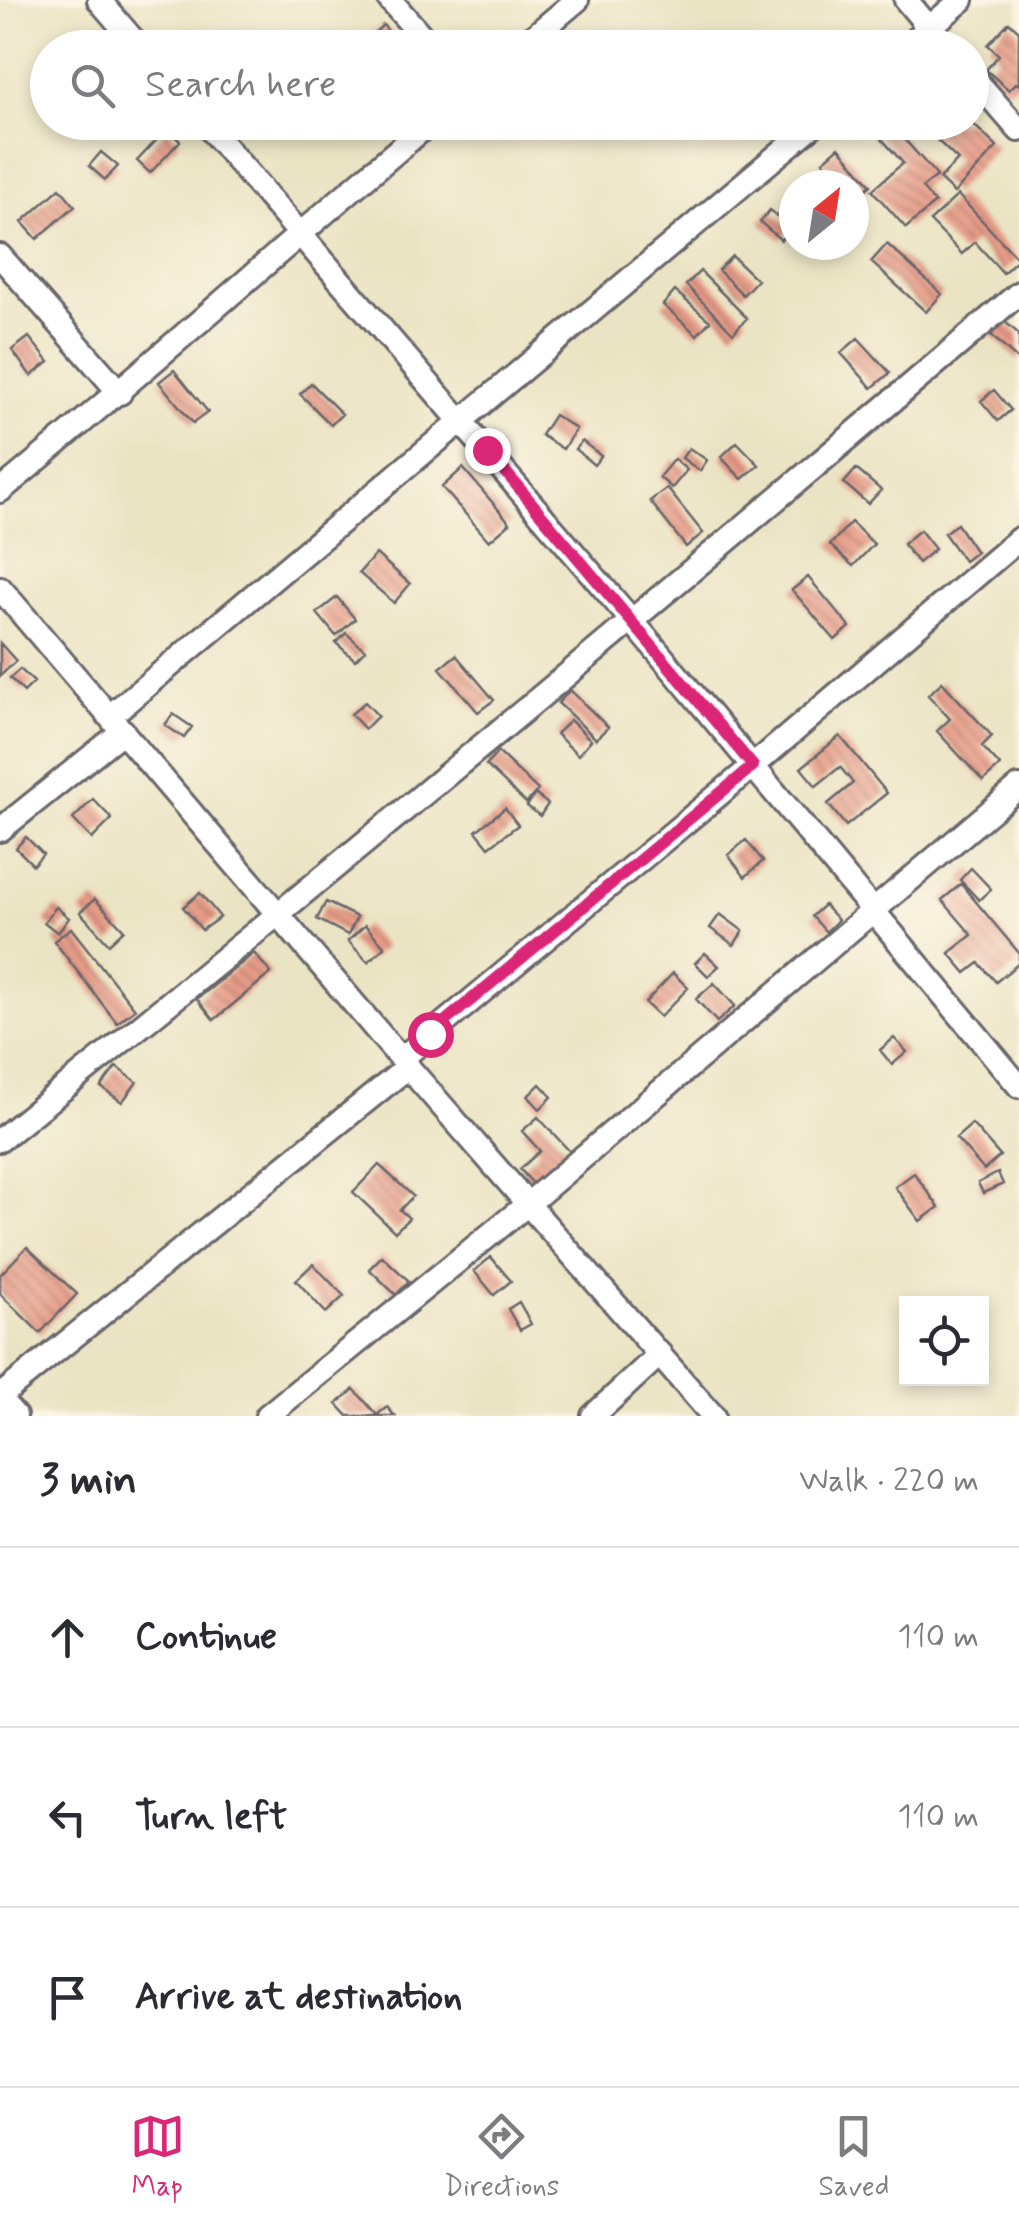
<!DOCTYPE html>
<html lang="en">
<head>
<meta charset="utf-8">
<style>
  :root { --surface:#fff; --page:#f7f7f7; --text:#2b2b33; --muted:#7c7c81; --line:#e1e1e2; --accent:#db2777 }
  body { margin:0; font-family:Mynerve,sans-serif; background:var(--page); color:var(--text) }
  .controls { position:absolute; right:30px; bottom:30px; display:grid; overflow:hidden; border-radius:0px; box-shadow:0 5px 15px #0003 }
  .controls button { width:90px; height:90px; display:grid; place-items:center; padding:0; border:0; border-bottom:2px solid var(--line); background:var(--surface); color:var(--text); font:50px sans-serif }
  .compass { position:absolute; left:779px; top:170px; width:90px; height:90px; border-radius:50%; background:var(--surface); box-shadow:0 5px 15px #0003; rotate:30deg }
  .stop { position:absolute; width:30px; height:30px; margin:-22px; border:8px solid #db2777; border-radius:50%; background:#fff }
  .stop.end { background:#db2777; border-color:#fff; box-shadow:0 2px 10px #0008 }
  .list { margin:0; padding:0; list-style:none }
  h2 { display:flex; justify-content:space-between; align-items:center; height:130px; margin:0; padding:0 40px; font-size:42px }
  h2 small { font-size:32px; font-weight:400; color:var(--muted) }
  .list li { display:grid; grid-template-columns:65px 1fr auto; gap:30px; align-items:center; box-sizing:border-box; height:180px; padding:0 40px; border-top:2px solid var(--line) }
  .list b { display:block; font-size:38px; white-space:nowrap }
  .list em { font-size:32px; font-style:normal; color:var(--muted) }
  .icon { flex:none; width:55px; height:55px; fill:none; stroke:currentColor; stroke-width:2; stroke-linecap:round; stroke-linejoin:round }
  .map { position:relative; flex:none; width:1019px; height:1416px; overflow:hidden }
  .search { position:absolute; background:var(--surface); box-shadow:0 5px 15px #0003; left:30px; right:30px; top:30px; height:110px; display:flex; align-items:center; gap:25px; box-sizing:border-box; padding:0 35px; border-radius:55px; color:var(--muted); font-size:38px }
  .sheet { height:670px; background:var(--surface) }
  nav { display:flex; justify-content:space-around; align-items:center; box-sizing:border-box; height:140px; border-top:2px solid var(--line); background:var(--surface); font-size:28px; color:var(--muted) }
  nav a { display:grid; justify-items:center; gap:5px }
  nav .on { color:var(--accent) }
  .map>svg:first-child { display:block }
</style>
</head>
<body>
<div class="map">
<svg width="1019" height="1416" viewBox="0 0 1019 1416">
  <defs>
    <pattern id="building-back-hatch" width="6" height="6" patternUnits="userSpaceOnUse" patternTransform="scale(2.5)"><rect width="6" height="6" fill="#e79c88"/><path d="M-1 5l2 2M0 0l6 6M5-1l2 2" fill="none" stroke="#bb7f70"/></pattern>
  </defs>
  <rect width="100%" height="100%" fill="#fcf5e5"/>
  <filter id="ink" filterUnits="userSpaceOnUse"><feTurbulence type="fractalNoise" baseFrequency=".01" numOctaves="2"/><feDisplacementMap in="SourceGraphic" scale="20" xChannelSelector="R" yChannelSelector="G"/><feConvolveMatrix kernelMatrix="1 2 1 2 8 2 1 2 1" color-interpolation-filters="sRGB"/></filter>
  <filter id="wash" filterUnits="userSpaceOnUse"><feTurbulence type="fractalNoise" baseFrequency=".0048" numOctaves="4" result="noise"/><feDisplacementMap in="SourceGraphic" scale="40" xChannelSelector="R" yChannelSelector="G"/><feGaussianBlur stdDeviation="2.25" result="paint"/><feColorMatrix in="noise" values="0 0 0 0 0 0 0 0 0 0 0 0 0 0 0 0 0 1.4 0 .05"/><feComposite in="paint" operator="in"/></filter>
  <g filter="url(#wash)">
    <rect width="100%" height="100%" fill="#ebe4c4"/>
    <g id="blocks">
      <!-- building -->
      <path fill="url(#building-back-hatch)" d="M1009,22L1019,31V85L1016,83L1009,90L986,70L999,55L988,45Z
        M383,25L400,44L397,48H357Z
        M867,122H889L937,176L922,188L935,203L906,228L872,190L903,163Z
        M918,122H971L997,147L954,193L939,179L958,160Z
        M167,129L180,141L150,173L137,161Z
        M839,147L871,185L854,199V185H843L823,161Z
        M101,152L118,166L105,180L89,166Z
        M60,188L75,206L37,239L22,222Z
        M958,195L1018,259L1003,273L975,242L962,254L930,221Z
        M770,210L791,227L781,240L760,222Z
        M887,244L942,294L926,312L871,262Z
        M732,256L757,280L743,295L718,270Z
        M700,271L747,318L733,333L686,285Z
        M675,291L710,321L697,335L663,305Z
        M1004,321L1019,334V361L991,335Z
        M29,337L49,362L31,376L12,350Z
        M858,338L890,373L872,388L841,353Z
        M174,370L208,412L193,423L159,382Z
        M311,383L342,414L331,425L300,394Z
        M994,390L1011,410L998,421L981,401Z
        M554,415L576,429L563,449L541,435Z
        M582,441L601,456L594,465L575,449Z
        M737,442L759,465L742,479L721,457Z
        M689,448L707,460L700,471L682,458Z
        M674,459L687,470L672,488L659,477Z
        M463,468L510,523L489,541L442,487Z
        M856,469L881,490L868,504L844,483Z
        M667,488L703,533L686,547L650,501Z
        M851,522L874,544L853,566L830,545Z
        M957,524L976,552L964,561L944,533Z
        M920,530L935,549L918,563L903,544Z
        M376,554L410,584L394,603L359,573Z
        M808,577L850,627L835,640L792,590Z
        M337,597L355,619L336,636L317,613Z
        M346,633L365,650L355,660L336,643Z
        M0,643L16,661L0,676Z
        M456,655L494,700L478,712L440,668Z
        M20,669L34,682L24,692L10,678Z
        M942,682L992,736L982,746L1000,766L983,781L937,731L950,719L928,695Z
        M570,690L608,727L596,739L558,703Z
        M365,702L378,716L365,729L351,714Z
        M173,714L192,727L184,738L165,725Z
        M570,720L591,740L578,755L556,734Z
        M840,736L887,793L846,826L828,804L853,783L840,767L816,786L801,768Z
        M498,752L538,790L526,803L486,765Z
        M535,794L548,804L540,816L527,806Z
        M93,799L112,819L92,839L73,819Z
        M505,808L518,825L489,847L476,831Z
        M26,837L43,854L33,865L16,848Z
        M746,840L763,861L745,877L728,855Z
        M971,868L991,889L979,900L960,880Z
        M961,884L1019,953V963L996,982L979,963L966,973L949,953L972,935L942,900Z
        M200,893L220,917L202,930L183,907Z
        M95,899L124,930L109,944L80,912Z
        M326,902L357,917L348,935L317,919Z
        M824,905L838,920L826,932L812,916Z
        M56,907L69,918L58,933L44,922Z
        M720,914L743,931L734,945L710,928Z
        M365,925L385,947L368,962L348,941Z
        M71,928L135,1009L117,1023L54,941Z
        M254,953L271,973L214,1020L197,999Z
        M705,953L719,966L708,976L695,963Z
        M673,973L688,988L660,1017L645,1003Z
        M714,983L735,1006L717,1022L696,999Z
        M894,1038L907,1052L892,1065L880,1050Z
        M116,1067L137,1082L122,1102L101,1087Z
        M540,1084L552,1097L540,1109L528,1096Z
        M538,1117L572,1154L536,1187L520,1169L540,1151L522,1131Z
        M972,1124L1000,1156L984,1170L956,1138Z
        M379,1165L413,1196L400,1210L409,1218L395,1232L353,1192Z
        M914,1173L939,1207L920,1221L895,1187Z
        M998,1173L1003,1184L983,1193L978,1183Z
        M27,1247L77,1294L40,1333L0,1294V1275Z
        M382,1256L409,1281L396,1295L369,1269Z
        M491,1257L511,1281L494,1295L474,1271Z
        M313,1264L344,1296L326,1313L296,1280Z
        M519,1302L531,1324L520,1330L508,1309Z
        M354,1389L377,1415L387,1407L395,1416H348L337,1404Z"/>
    </g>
  </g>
  <g filter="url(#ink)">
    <use href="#blocks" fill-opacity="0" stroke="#68666b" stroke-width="2.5"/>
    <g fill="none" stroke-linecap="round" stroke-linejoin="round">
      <defs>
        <path id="street" d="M99,0L140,48
          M390,0L432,48
          M906,0L946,48
          M520,48L577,0
          M905,48L962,0
          M972,76L1019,130
          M204,122L633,622L1019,1086
          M0,256L120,393
          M0,491C146,371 286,244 431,122
          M0,588L408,1067L713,1416
          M110,716L817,122
          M0,830L123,731
          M401,1059L753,766L1019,539
          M0,1140C344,863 683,580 1019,293
          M0,1396L408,1067
          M0,1399L15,1416
          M267,1416L529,1203L1019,787
          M593,1416L660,1354"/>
      </defs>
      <!-- street casing -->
      <use href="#street" stroke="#68666b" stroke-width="28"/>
      <!-- street -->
      <use href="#street" stroke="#fff" stroke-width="22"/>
    </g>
  </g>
  <g fill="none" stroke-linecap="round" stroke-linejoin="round" filter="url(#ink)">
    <!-- route -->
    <path stroke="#db2777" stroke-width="12" d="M430,1034L753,766L487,450"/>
  </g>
</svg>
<div class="controls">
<button><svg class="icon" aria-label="locate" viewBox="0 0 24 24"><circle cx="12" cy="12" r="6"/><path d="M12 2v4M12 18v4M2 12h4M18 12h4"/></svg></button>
</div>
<svg class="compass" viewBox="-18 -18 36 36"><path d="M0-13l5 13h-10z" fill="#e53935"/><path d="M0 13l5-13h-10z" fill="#7c7c81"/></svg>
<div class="stop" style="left:430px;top:1034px"></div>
<div class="stop end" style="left:487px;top:450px"></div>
<div class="search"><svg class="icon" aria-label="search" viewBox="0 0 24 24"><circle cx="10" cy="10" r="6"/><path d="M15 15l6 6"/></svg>Search here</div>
</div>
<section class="sheet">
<h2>3 min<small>Walk · 220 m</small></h2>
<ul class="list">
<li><svg class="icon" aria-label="ahead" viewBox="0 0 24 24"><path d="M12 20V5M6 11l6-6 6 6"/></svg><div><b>Continue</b></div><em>110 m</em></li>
<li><svg class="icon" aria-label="left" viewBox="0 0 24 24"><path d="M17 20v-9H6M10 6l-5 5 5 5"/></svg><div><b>Turn left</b></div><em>110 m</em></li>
<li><svg class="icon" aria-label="arrive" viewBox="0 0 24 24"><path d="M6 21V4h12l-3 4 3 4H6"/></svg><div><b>Arrive at destination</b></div></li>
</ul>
</section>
<nav>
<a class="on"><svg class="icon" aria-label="map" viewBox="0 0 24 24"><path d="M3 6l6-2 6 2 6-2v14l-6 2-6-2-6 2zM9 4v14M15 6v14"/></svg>Map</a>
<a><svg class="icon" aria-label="directions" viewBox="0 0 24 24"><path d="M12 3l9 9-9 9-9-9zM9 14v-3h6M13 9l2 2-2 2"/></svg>Directions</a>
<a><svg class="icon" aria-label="saved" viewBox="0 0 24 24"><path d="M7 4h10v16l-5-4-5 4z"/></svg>Saved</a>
</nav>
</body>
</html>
